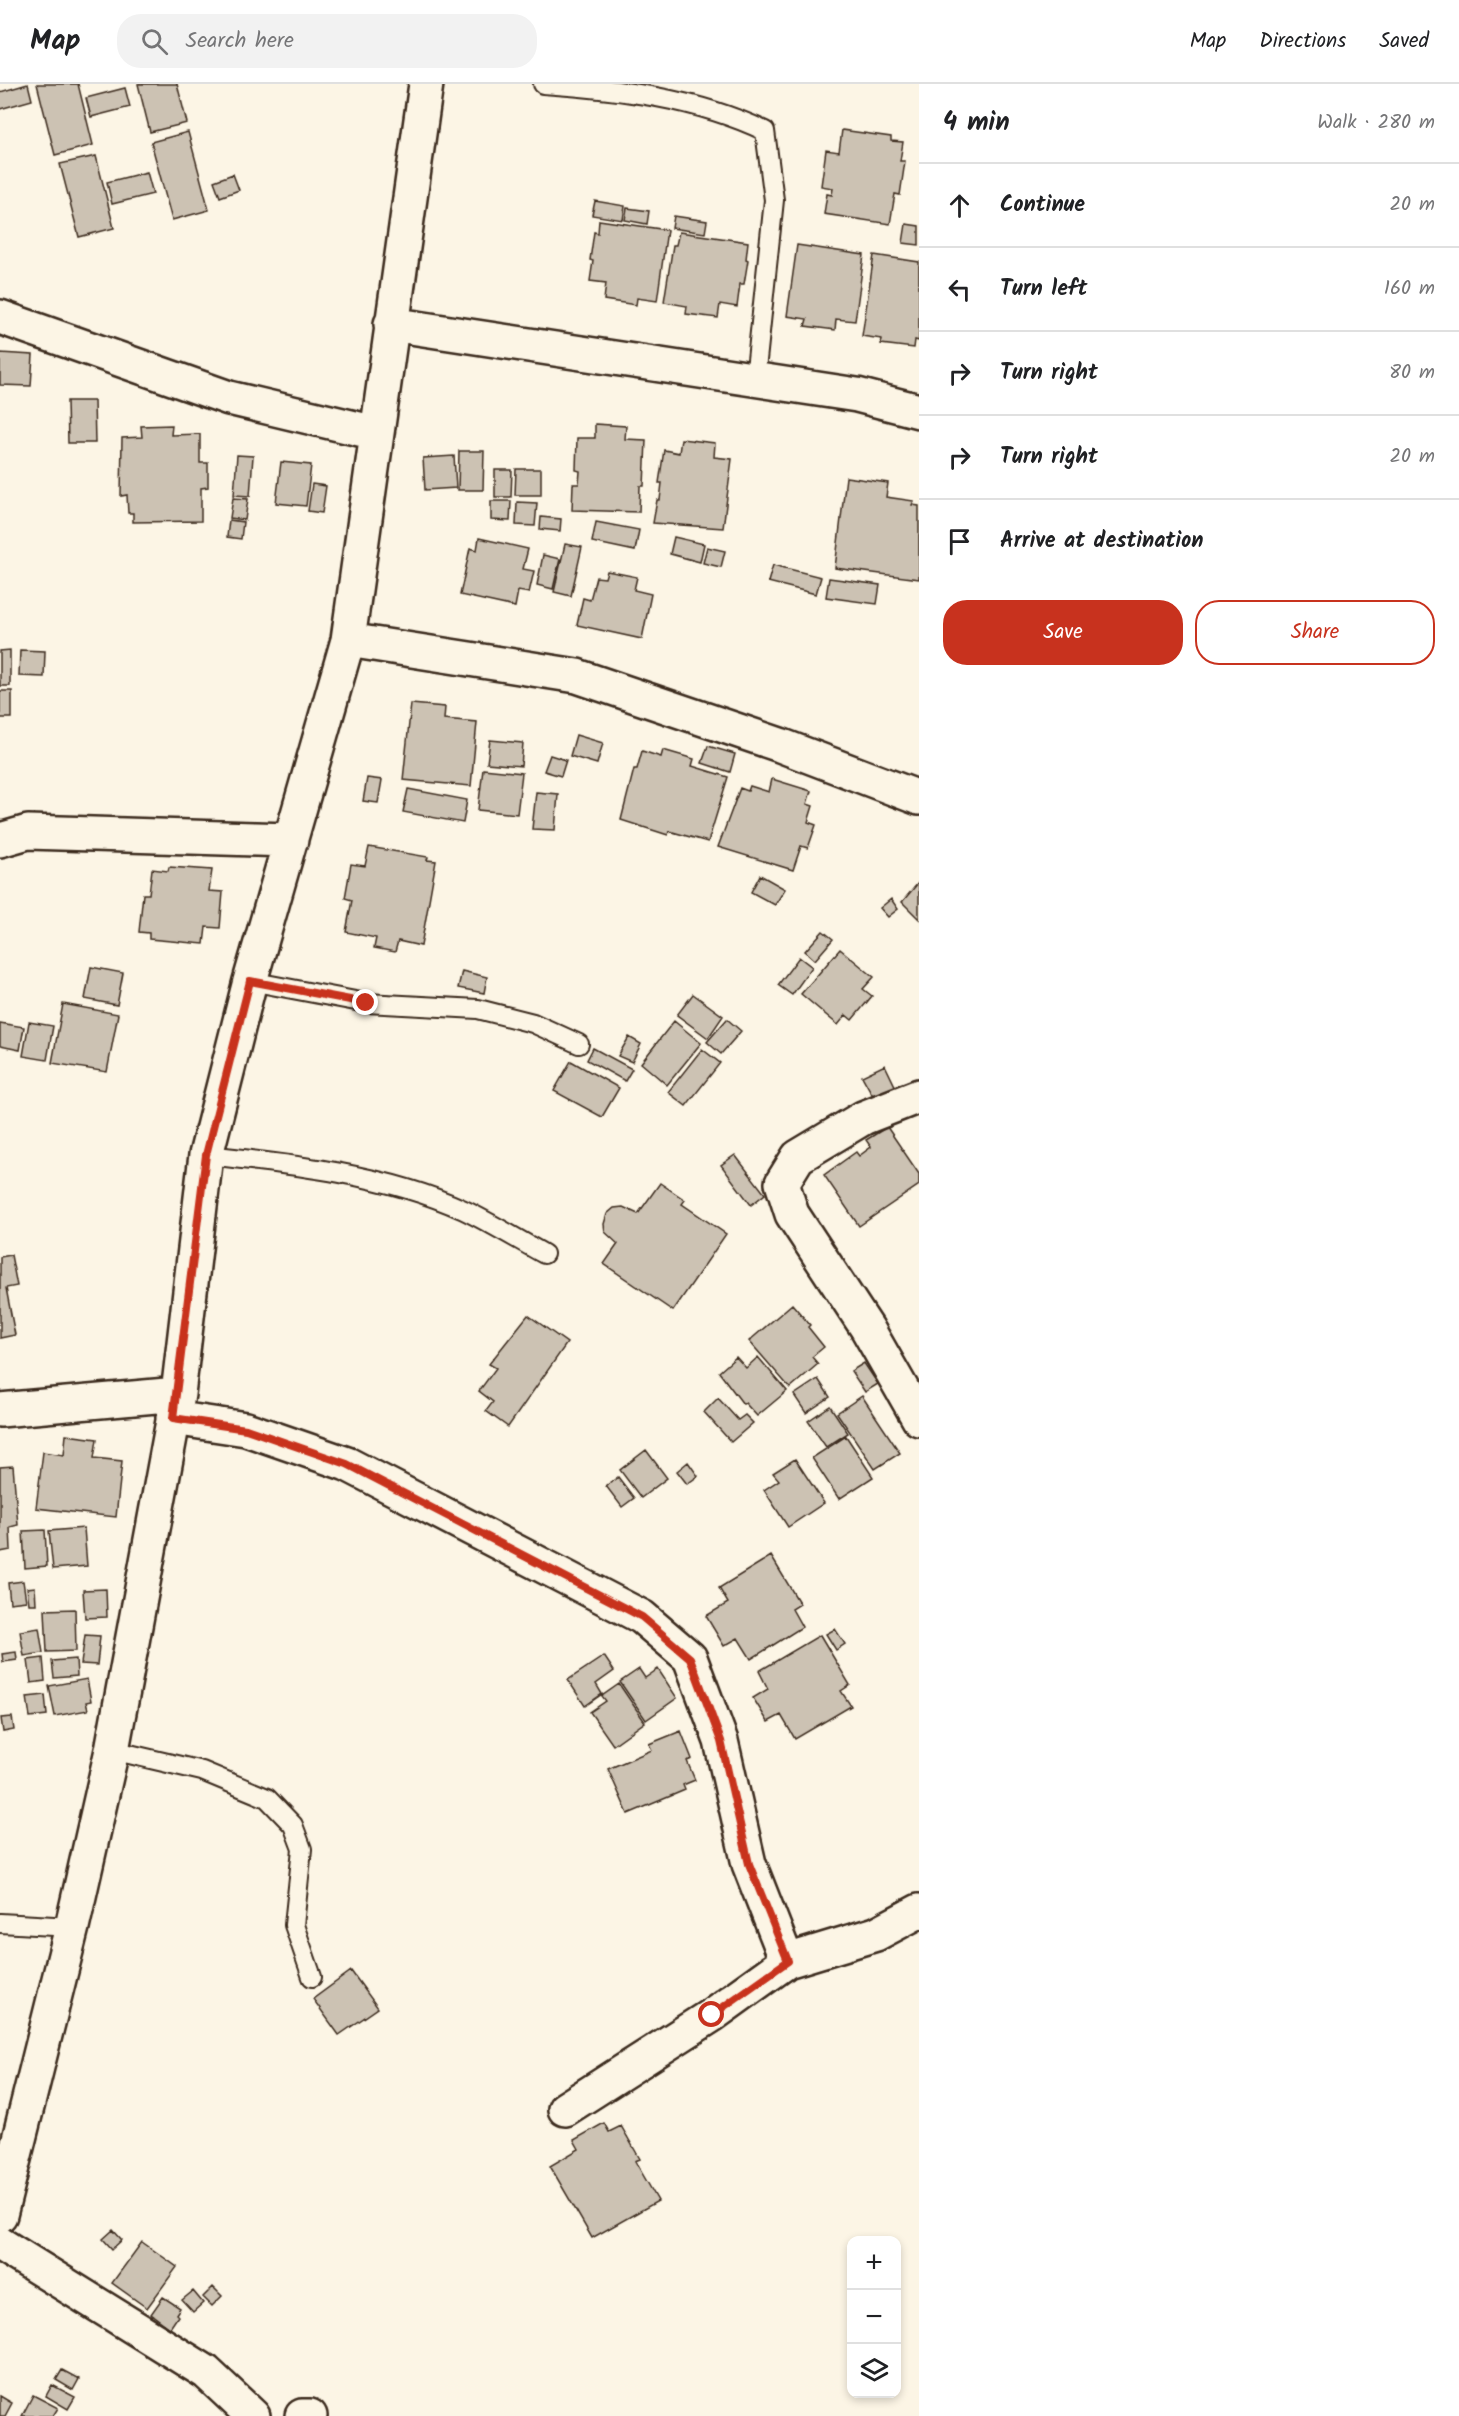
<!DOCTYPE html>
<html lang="en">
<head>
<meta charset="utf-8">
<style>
  :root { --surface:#fff; --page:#f2f2f2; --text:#202124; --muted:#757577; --line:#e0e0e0; --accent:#c8321e }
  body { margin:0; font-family:Kalam,sans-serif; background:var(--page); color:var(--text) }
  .controls { position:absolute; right:18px; bottom:18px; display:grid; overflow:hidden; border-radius:12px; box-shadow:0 3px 9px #0003 }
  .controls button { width:54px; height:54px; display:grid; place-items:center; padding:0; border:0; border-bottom:2px solid var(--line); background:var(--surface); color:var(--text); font:30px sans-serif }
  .stop { position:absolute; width:18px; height:18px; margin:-14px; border:4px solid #c8321e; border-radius:50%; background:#fff }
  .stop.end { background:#c8321e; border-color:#fff; box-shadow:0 2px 6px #0008 }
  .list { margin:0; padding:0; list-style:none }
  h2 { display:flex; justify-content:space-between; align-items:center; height:78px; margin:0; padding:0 24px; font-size:26px }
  h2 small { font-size:20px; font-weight:400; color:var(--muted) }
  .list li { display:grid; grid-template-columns:39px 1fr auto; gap:18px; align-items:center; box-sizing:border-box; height:84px; padding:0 24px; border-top:2px solid var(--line) }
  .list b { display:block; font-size:22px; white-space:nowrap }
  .list em { font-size:20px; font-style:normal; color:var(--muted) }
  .actions { display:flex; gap:12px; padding:18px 24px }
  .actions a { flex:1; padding:14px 0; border:2px solid var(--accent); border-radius:24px; text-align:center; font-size:21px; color:var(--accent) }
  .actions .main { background:var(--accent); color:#fff }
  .icon { flex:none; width:33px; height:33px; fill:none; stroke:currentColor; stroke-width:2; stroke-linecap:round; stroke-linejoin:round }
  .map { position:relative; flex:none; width:919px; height:2332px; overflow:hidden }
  header { display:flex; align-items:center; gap:36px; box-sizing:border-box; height:84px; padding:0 30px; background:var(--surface); border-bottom:2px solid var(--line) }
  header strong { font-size:28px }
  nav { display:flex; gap:33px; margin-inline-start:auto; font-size:21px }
  .search { width:420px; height:54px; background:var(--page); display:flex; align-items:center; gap:15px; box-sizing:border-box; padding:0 21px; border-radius:24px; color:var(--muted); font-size:22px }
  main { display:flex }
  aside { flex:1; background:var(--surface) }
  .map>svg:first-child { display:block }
</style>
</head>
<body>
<header>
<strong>Map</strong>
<div class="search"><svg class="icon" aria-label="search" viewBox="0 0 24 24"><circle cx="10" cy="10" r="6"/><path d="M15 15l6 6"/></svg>Search here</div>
<nav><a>Map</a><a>Directions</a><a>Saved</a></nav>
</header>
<main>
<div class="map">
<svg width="919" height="2332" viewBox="0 0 919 2332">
  <rect width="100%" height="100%" fill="#fcf5e5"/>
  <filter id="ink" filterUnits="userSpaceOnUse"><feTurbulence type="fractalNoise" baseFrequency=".0167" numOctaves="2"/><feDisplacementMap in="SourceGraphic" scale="12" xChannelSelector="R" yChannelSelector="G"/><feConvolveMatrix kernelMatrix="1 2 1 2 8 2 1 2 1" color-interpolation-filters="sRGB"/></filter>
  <g filter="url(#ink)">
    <!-- building -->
    <path fill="#ccc2b3" stroke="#3b2a1e" stroke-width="1.5" d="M28,0L32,16L0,25V8Z
      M37,0H78L93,61L55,71Z
      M138,0H177L187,39L150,48Z
      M125,4L130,23L91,33L86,14Z
      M842,46L891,53V57L903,58L900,77H905L900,111L895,110L890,140L824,130L827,110L832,111L833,104L821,102L826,66L839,68Z
      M188,48L209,126L172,136L151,58Z
      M96,72L114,144L79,153L60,80Z
      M147,88L153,110L112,120L107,98Z
      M233,90L239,106L220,113L214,97Z
      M595,117L625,122L623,136L592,131Z
      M627,124L649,127L647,140L625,136Z
      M674,132L707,137L705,149L672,144Z
      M599,136L667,146L657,217L637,214L636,221L604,216L606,199L590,197L593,177L590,176L594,148L598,149Z
      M906,140L919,142V161L903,159Z
      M679,148L748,158L746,175L748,176L744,200H740L737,223L720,220L718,234L686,230L687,222L664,218L673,161H676Z
      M797,161L864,171L855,237L836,235L835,246L805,242L807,235L787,232Z
      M874,171L919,178V257L915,256L914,264L881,260L882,255L862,252Z
      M0,269L33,271L31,302L0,301Z
      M67,317H94L95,359H68Z
      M595,340L626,342L625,355L646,356L644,402H640L639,428L572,426L573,400H579L580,387L576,386L577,354H595Z
      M172,341L171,351L200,350V379H208V403L201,404V437L133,438V429H128L127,411L121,412L122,354L142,353L141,342Z
      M681,355L715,359L714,373L732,375L723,444L653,439L657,416H660L662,399H659L664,366L679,369Z
      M459,367H484L483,406H458Z
      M237,371L253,372L250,412L234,411Z
      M454,372L456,404L425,406L423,374Z
      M281,378L311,381L306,422L276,419Z
      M516,385H541V411H515Z
      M495,386H512L511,413H495Z
      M846,393L888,399L886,413L914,417L912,421L919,422V495L835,484Z
      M312,400L326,402L322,429L308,427Z
      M233,414L248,415L245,436L230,434Z
      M491,417H511L510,437L491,436Z
      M517,418L537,419L535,442L516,441Z
      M541,433L561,435L560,447L540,445Z
      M229,436L243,438L241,455L227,453Z
      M596,438L639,446L635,467L592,458Z
      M674,453L704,460L700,478L670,470Z
      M479,454L528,465L523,485L534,487L529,509L518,507L515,523L460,511L470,464L477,466Z
      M565,460L582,463L571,512L554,508Z
      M707,463L725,467L721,483L703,479Z
      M543,471L560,475L553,505L537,501Z
      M773,481L821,493L816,510L768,498Z
      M607,487L637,493L634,506L651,510L642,555L577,541L583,514L590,516L596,493L605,494Z
      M829,494L880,501L877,520L826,513Z
      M10,566V602H0V567Z
      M20,566L45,567L44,593L19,592Z
      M0,607H12V634H0Z
      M411,620L445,623L444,635L477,638L471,702L403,696Z
      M576,651L603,659L597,680L570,672Z
      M490,656L523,659L521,682L487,679Z
      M708,662L735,670L730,688L702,679Z
      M663,666L694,675L692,682L728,693L708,758L669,747L668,751L621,736L634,685H637L642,667L661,673Z
      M550,671L566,676L561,692L544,687Z
      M483,685L522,689L517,730L478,726Z
      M367,694L382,696L378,719L363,717Z
      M772,695L811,707L807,720L813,722L808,738L816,741L808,764L801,762L793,786L718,763L740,704L748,707L750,702L769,708Z
      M408,705L467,716L463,739L403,728Z
      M536,708L558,710L555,746L532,745Z
      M369,763L428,773L427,776L436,777L421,862L398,857L395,868L374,864L376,854L346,848L352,816L345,814L351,780L365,782Z
      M169,783L212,786L209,807L223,808L220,844L206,843L204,860L149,855V849L139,848L143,810H149L152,785L168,787Z
      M760,791L785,805L775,821L751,808Z
      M919,798V835L902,818Z
      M891,815L898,825L888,833L880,824Z
      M823,847L833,855L815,876L805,867Z
      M840,865L874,893L863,905L872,912L852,936L846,931L838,941L801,910Z
      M799,873L812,883L792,911L778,901Z
      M91,883L123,889L117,921L85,915Z
      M462,887L487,893L484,909L458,904Z
      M693,910L723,932L708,954L677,931Z
      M63,920L118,930L107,988L52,979Z
      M727,935L741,947L721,970L707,958Z
      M674,937L701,959L667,1001L641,979Z
      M29,938L53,942L47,976L23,972Z
      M0,939L24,943L20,966L0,962Z
      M629,953L641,960L632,978L618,972Z
      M593,964L632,985L625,997L587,976Z
      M702,965L720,979L686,1022L668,1008Z
      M571,977L619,1004L602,1033L554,1007Z
      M885,981L897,1006L876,1017L862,992Z
      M887,1043L919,1090V1101L859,1142L824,1091L856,1068L859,1072L871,1063L866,1056Z
      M735,1071L765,1110L751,1121L721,1081Z
      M660,1099L685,1116L682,1120L726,1150L673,1227L604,1180L618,1160L605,1148L604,1140L607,1130L614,1124L623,1123L638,1130Z
      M11,1171L17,1202L6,1204L15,1251L0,1254V1173Z
      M792,1220L810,1241L808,1243L824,1263L812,1273L818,1280L790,1304L749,1257Z
      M528,1231L567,1259L508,1343L486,1327L493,1318L479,1307L496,1284L489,1280Z
      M736,1273L746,1284L758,1273L787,1307L757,1332L745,1319L743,1320L719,1288Z
      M864,1279L878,1300L865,1308L851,1287Z
      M818,1295L830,1313L806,1329L794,1311Z
      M862,1312L900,1369L875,1385L837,1329Z
      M718,1314L738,1336L745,1331L753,1339L731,1358L704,1328Z
      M830,1322L848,1349L826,1363L808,1337Z
      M66,1351L97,1355L94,1374L122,1377L116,1433L36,1424L43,1368L64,1371Z
      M846,1352L873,1393L839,1415L812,1374Z
      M646,1366L667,1394L641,1414L620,1386Z
      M795,1375L824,1419L788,1443L764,1406L779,1396L773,1389Z
      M688,1378L698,1392L687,1400L677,1387Z
      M13,1382L18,1441L10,1443L11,1466L0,1468V1383Z
      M618,1393L634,1414L622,1423L606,1402Z
      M84,1444L87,1482L53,1485L49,1447Z
      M45,1446L47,1482L25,1484L23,1447Z
      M771,1472L800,1520L792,1525L802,1543L751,1575L738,1554L724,1562L706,1532L728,1519L719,1504Z
      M23,1497L26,1517L10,1519L8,1499Z
      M35,1503L36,1520H29L27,1504Z
      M106,1505L107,1533L85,1534L83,1506Z
      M75,1525L76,1567L47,1568L45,1526Z
      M39,1544L43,1569L24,1572L20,1547Z
      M835,1545L845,1560L836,1566L826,1550Z
      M85,1551L100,1552L97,1581L81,1580Z
      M820,1551L850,1601L841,1607L851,1622L795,1655L781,1631L768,1638L753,1614L768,1605L759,1587Z
      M16,1568L17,1576L3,1578L2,1570Z
      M604,1572L614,1587L596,1600L602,1610L585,1622L568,1596Z
      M43,1574L45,1597L31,1599L28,1576Z
      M76,1575L77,1592L54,1594L52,1577Z
      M639,1585L645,1594L658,1585L677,1614L646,1636L620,1598Z
      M87,1595L91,1617L86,1618L88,1626L55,1632L49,1602Z
      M619,1600L645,1638L613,1661L590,1628L606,1617L602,1612Z
      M45,1611L47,1631L30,1633L27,1613Z
      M12,1633L14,1646L3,1648L1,1634Z
      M681,1647L692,1675L687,1677L695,1696L683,1701L685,1706L628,1730L608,1685L652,1666L649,1660Z
      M351,1887L378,1924L339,1951L313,1915Z
      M604,2039L609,2048L621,2042L640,2075L635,2077L658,2117L592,2154L550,2082L579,2065L574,2056Z
      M113,2146L122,2156L112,2165L103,2155Z
      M142,2158L177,2183L147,2224L112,2199Z
      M213,2203L222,2212L212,2222L203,2213Z
      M193,2207L203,2219L193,2228L182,2216Z
      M163,2213L180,2224L176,2230L178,2232L170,2244L151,2230Z
      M62,2286L79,2295L73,2306L56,2296Z
      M52,2301L75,2313L68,2325L46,2312Z
      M33,2311L58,2324L53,2332H22Z
      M0,2312L12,2319L5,2332H0Z"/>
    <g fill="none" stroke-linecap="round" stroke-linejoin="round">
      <defs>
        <path id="lane" d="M543,0C618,5 696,14 765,47L774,116L755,295
          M250,897L366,919L478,925L533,939L579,960
          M206,1071C290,1080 386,1090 464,1126C491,1139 517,1155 544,1170
          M112,1666L202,1687L267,1714L293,1741L302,1765L294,1841L312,1893
          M0,1839L72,1843"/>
        <path id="street" d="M0,233L229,314L376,349
          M391,240L857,311L919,327
          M348,556L577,592L780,661L919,714
          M0,756L28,748L291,756
          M919,1012L863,1034L798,1073L782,1099L792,1130L867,1244L919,1335
          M0,1326L178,1310
          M173,1334L246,1345L347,1380L642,1533L690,1574L721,1657L749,1780L787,1877
          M565,2025L712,1931L787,1877L876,1850L919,1827
          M0,2131L72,1843L112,1666L178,1310L206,1071L250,897L348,556L426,0
          M0,2160L206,2288L253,2332
          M302,2332H310"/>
      </defs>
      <!-- lane casing -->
      <use href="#lane" stroke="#3b2a1e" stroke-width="22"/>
      <!-- street casing -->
      <use href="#street" stroke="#3b2a1e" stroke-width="38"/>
      <!-- lane -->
      <use href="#lane" stroke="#fcf5e5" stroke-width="18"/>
      <!-- street -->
      <use href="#street" stroke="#fcf5e5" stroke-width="33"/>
    </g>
  </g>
  <g fill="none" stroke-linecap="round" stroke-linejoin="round" filter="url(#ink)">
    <!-- route -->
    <path stroke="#c8321e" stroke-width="8" d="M366,919L250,897L206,1071L173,1334L246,1345L347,1380L642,1533L690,1574L721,1657L749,1780L788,1877L712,1931"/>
  </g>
</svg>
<div class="controls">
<button>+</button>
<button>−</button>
<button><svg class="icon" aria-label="layers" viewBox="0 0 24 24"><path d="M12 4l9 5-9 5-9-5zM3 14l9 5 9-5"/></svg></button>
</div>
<div class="stop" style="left:712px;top:1931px"></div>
<div class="stop end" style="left:366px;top:919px"></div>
</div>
<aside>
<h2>4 min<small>Walk · 280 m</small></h2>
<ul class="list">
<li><svg class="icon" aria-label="ahead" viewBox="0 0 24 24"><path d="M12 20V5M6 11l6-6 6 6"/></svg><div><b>Continue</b></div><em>20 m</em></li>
<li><svg class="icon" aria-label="left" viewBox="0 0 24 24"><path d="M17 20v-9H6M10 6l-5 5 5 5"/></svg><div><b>Turn left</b></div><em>160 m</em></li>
<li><svg class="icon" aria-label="right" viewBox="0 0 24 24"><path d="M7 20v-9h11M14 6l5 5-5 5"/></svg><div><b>Turn right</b></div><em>80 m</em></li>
<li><svg class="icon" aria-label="right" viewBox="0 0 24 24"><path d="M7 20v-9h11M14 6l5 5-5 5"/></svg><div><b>Turn right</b></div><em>20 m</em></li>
<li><svg class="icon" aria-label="arrive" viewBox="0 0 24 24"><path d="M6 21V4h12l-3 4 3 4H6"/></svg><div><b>Arrive at destination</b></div></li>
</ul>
<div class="actions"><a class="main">Save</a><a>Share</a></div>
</aside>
</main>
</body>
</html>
